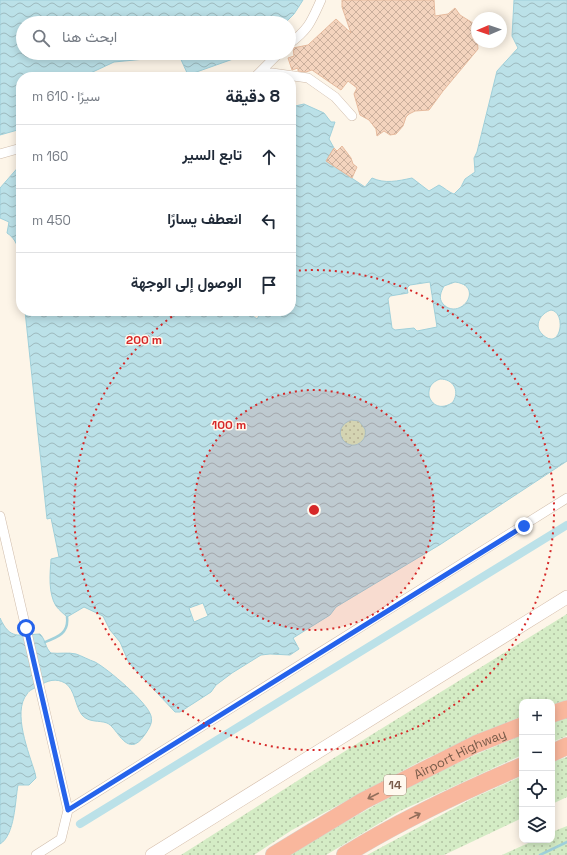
<!DOCTYPE html>
<html lang="ar">
<head>
<meta charset="utf-8">
<style>
  :root { --surface:#fff; --page:#f2f2f3; --text:#1f2937; --muted:#747a83; --line:#e0e1e3 }
  body { margin:0; font-family:"Space Grotesk",Vazirmatn,sans-serif; background:var(--page); color:var(--text); direction:rtl }
  .controls { position:absolute; right:12px; bottom:12px; display:grid; overflow:hidden; border-radius:8px; box-shadow:0 2px 10px #0003 }
  .controls button { width:36px; height:36px; display:grid; place-items:center; padding:0; border:0; border-bottom:1px solid var(--line); background:var(--surface); color:var(--text); font:20px sans-serif }
  .compass { position:absolute; left:471px; top:12px; width:36px; height:36px; border-radius:50%; background:var(--surface); box-shadow:0 2px 10px #0003; rotate:268deg }
  .stop { position:absolute; width:12px; height:12px; margin:-9px; border:3px solid #2563eb; border-radius:50%; background:#fff }
  .stop.end { background:#2563eb; border-color:#fff; box-shadow:0 1px 4px #0008 }
  .list { margin:0; padding:0; list-style:none }
  h2 { display:flex; justify-content:space-between; align-items:center; height:52px; margin:0; padding:0 16px; font-size:17px }
  h2 small { font-size:13px; font-weight:400; color:var(--muted) }
  .list li { display:grid; grid-template-columns:26px 1fr auto; gap:12px; align-items:center; box-sizing:border-box; height:64px; padding:0 16px; border-top:1px solid var(--line) }
  .list b { display:block; font-size:15px; white-space:nowrap }
  .list em { font-size:13px; font-style:normal; color:var(--muted) }
  .icon { flex:none; width:22px; height:22px; fill:none; stroke:currentColor; stroke-width:2; stroke-linecap:round; stroke-linejoin:round }
  .map { position:relative; flex:none; width:567px; height:855px; overflow:hidden; direction:ltr }
  .search { position:absolute; background:var(--surface); box-shadow:0 2px 10px #0003; left:16px; top:16px; width:280px; height:44px; display:flex; align-items:center; gap:10px; box-sizing:border-box; padding:0 14px; border-radius:22px; color:var(--muted); font-size:15px }
  .panel { position:absolute; background:var(--surface); box-shadow:0 2px 10px #0003; left:16px; top:72px; width:280px; height:244px; border-radius:16px; direction:rtl }
  .map>svg:first-child { display:block }
</style>
</head>
<body>
<div class="map">
<svg width="567" height="855" viewBox="0 0 567 855">
  <defs>
    <pattern id="grass-dots" width="8" height="8" patternUnits="userSpaceOnUse"><rect width="8" height="8" fill="#d4ecc5"/><path d="M2 2h.1M6 6h.1" fill="none" stroke="#b1c2a2" stroke-width="1.8" stroke-linecap="round"/></pattern>
    <pattern id="water-waves" width="16" height="10" patternUnits="userSpaceOnUse"><rect width="16" height="10" fill="#bbe1e8"/><path d="M0 5q4-4 8 0t8 0" fill="none" stroke="#9dbabe"/></pattern>
    <pattern id="building-cross-hatch" width="8" height="8" patternUnits="userSpaceOnUse"><rect width="8" height="8" fill="#f4d4be"/><path d="M0 0l8 8M0 8l8-8" fill="none" stroke="#caaf9c"/></pattern>
  </defs>
  <rect width="100%" height="100%" fill="#fdf5e8"/>
  <!-- grass -->
  <path fill="url(#grass-dots)" d="M340 433a13 13 0 1 1 26 0a13 13 0 1 1-26 0Z
    M567,614V700L552,705V702H522V716L423,760L292,830L254,855H181L308,774Z
    M567,717V736L552,742V723Z
    M522,735V755L400,811L326,855H286L415,783L477,754Z
    M567,757V797L552,804V762Z
    M522,776V818L444,855H367L473,798Z
    M567,826V855H502L535,840H552V832Z"/>
  <!-- water -->
  <path fill="url(#water-waves)" stroke="#a0d0da" fill-rule="evenodd" d="M0,0H303L294,14L285,23H23V53H166L145,59L114,62L82,77H21V129L0,135Z
    M514,0H567V461L441,544L336,607L330,615L293,638L299,649L290,655L270,654L261,655L232,673L216,685L211,692L180,712H175L129,663L120,642L110,630L103,616L84,607L67,617C64,614 59,610 56,606C48,593 50,574 51,559L59,557L51,518L47,519L25,311H246L257,319L262,311H291V107L304,104L324,113L331,122H335L329,139L334,148L326,161L365,187L372,178C385,184 398,181 412,178L429,191L439,185C445,188 448,192 454,194L461,187L465,179L475,172L474,158L477,152L497,71L518,48L512,36ZM430,282L437,327L417,331L414,328L395,330L392,328L388,299L390,296L408,293L407,288L410,285ZM455,282C486,286 460,322 443,304C438,298 441,292 444,286ZM551,310C567,312 561,353 542,334C533,325 541,313 551,310ZM440,379C453,379 460,390 453,402C444,409 433,408 429,396C428,387 432,382 440,379ZM351,420L359,421L365,429C366,434 365,438 362,441C349,455 327,430 351,420ZM203,603L208,616L194,622L189,608Z
    M178,53H250L188,75Z
    M21,164V273C19,258 21,242 7,233L9,222L0,218V188Z
    M0,618C10,640 18,635 40,634C46,640 45,648 51,653C59,654 68,652 76,654C82,656 89,660 95,662C108,669 148,703 151,716C153,723 149,728 146,733C143,737 140,742 135,744C123,748 116,727 107,723C99,720 89,723 82,715C75,706 75,689 65,683C56,678 48,680 39,686C35,688 29,690 27,694C12,712 29,753 35,773L36,778L29,785H18C15,801 15,835 0,844Z"/>
  <g fill="none" stroke-linecap="round" stroke-linejoin="round">
    <!-- stream -->
    <path stroke="#a0d0da" stroke-width="2.5" d="M45,642C58,637 69,633 67,617
      M540,855L567,842"/>
    <!-- canal -->
    <path stroke="#bbe1e8" stroke-width="8" d="M80,824L567,525"/>
  </g>
  <!-- building -->
  <path fill="url(#building-cross-hatch)" stroke="#e7bb9e" d="M342,0H434L435,16L448,14L455,8L460,15L476,25L478,49L443,91L429,110L415,111L409,114L406,117L403,126L396,134L390,135L384,131L377,136L376,129L369,120L360,115L354,94L357,88L348,81L341,90L312,70L306,72L298,71V68L292,70L288,58L294,56L293,48L308,45L336,19L351,33L342,7Z
    M342,146L351,158L353,164L357,167L352,178L326,161L334,148L337,151Z"/>
  <g fill="none" stroke-linecap="round" stroke-linejoin="round">
    <defs>
      <path id="street" d="M289,44C309,29 311,22 321,0
        M256,76L272,73L308,78L335,97L352,116
        M256,76L279,53
        M0,154L21,148
        M0,516L68,810L61,839L36,855
        M68,810L567,498"/>
      <path id="secondary" d="M152,855L567,597"/>
      <g id="highway">
        <path d="M552,714L567,709"/>
        <path d="M552,753L567,746"/>
        <path id="s1" d="M274,855L363,801L476,744L522,726"/>
        <path d="M345,855C401,820 461,792 522,766"/>
      </g>
    </defs>
    <!-- street casing -->
    <use href="#street" stroke="#d0bdac" stroke-width="10"/>
    <!-- secondary casing -->
    <use href="#secondary" stroke="#d6bfac" stroke-width="14"/>
    <!-- highway casing -->
    <use href="#highway" stroke="#d9d1cc" stroke-width="18"/>
    <!-- street -->
    <use href="#street" stroke="#fff" stroke-width="9"/>
    <!-- secondary -->
    <use href="#secondary" stroke="#fff" stroke-width="13"/>
    <!-- highway -->
    <use href="#highway" stroke="#f9b79d" stroke-width="17"/>
  </g>
  <!-- one-way arrows -->
  <defs><path id="oneway-shaft" d="M-6 0H5M1.5-3L5.5 0L1.5 3" fill="none" stroke-width="1.6" stroke-linecap="round" stroke-linejoin="round"/></defs>
  <g stroke="#936e5b">
    <use href="#oneway-shaft" transform="translate(373 796) rotate(153)"/>
    <use href="#oneway-shaft" transform="translate(415 816) rotate(-26)"/>
  </g>
  <g fill="none" stroke-linecap="round" stroke-linejoin="round">
    <!-- route -->
    <path stroke="#2563eb" stroke-width="5" d="M26,628L68,810L524,526"/>
  </g>
  <!-- distance rings -->
  <circle cx="314" cy="510" r="120" fill="#d62828" fill-opacity=".12"/>
  <g fill="none" stroke="#d62828" stroke-width="2" stroke-dasharray="2 4">
    <circle cx="314" cy="510" r="120"/>
    <path d="M293 271A240 240 0 1 1 180 311"/>
  </g>
  <g text-anchor="middle" dominant-baseline="central" stroke-width="3" stroke-linejoin="round" paint-order="stroke">
    <!-- shield labels -->
    <rect fill="#fff9ef" stroke="#a18b7c" stroke-width="1" x="384" y="775" width="22" height="20" rx="3"/>
    <g font-size="12" font-weight="bold" fill="#795c4a">
      <text x="395" y="785">14</text>
    </g>
    <!-- street labels -->
    <g font-size="13" fill="#795c4a" stroke="#fff9ef">
      <text stroke="none"><textPath href="#s1" startOffset="212">Airport Highway</textPath></text>
    </g>
  </g>
  <circle cx="314" cy="510" r="6" fill="#d62828" stroke="#fff9ef" stroke-width="2"/>
  <g font-size="12" text-anchor="middle" font-weight="bold" fill="#d62828" stroke="#fff9ef" stroke-width="3" stroke-linejoin="round" paint-order="stroke">
    <text x="144" y="344">200 m</text>
    <text x="229" y="429">100 m</text>
  </g>
</svg>
<div class="controls">
<button>+</button>
<button>−</button>
<button><svg class="icon" aria-label="locate" viewBox="0 0 24 24"><circle cx="12" cy="12" r="6"/><path d="M12 2v4M12 18v4M2 12h4M18 12h4"/></svg></button>
<button><svg class="icon" aria-label="layers" viewBox="0 0 24 24"><path d="M12 4l9 5-9 5-9-5zM3 14l9 5 9-5"/></svg></button>
</div>
<svg class="compass" viewBox="-18 -18 36 36"><path d="M0-13l5 13h-10z" fill="#e53935"/><path d="M0 13l5-13h-10z" fill="#747a83"/></svg>
<div class="stop" style="left:26px;top:628px"></div>
<div class="stop end" style="left:524px;top:526px"></div>
<div class="search"><svg class="icon" aria-label="search" viewBox="0 0 24 24"><circle cx="10" cy="10" r="6"/><path d="M15 15l6 6"/></svg>ابحث هنا</div>
<section class="panel">
<h2>8 دقيقة<small>سيرًا · 610 m</small></h2>
<ul class="list">
<li><svg class="icon" aria-label="ahead" viewBox="0 0 24 24"><path d="M12 20V5M6 11l6-6 6 6"/></svg><div><b>تابع السير</b></div><em>160 m</em></li>
<li><svg class="icon" aria-label="left" viewBox="0 0 24 24"><path d="M17 20v-9H6M10 6l-5 5 5 5"/></svg><div><b>انعطف يسارًا</b></div><em>450 m</em></li>
<li><svg class="icon" aria-label="arrive" viewBox="0 0 24 24"><path d="M6 21V4h12l-3 4 3 4H6"/></svg><div><b>الوصول إلى الوجهة</b></div></li>
</ul>
</section>
</div>
</body>
</html>
